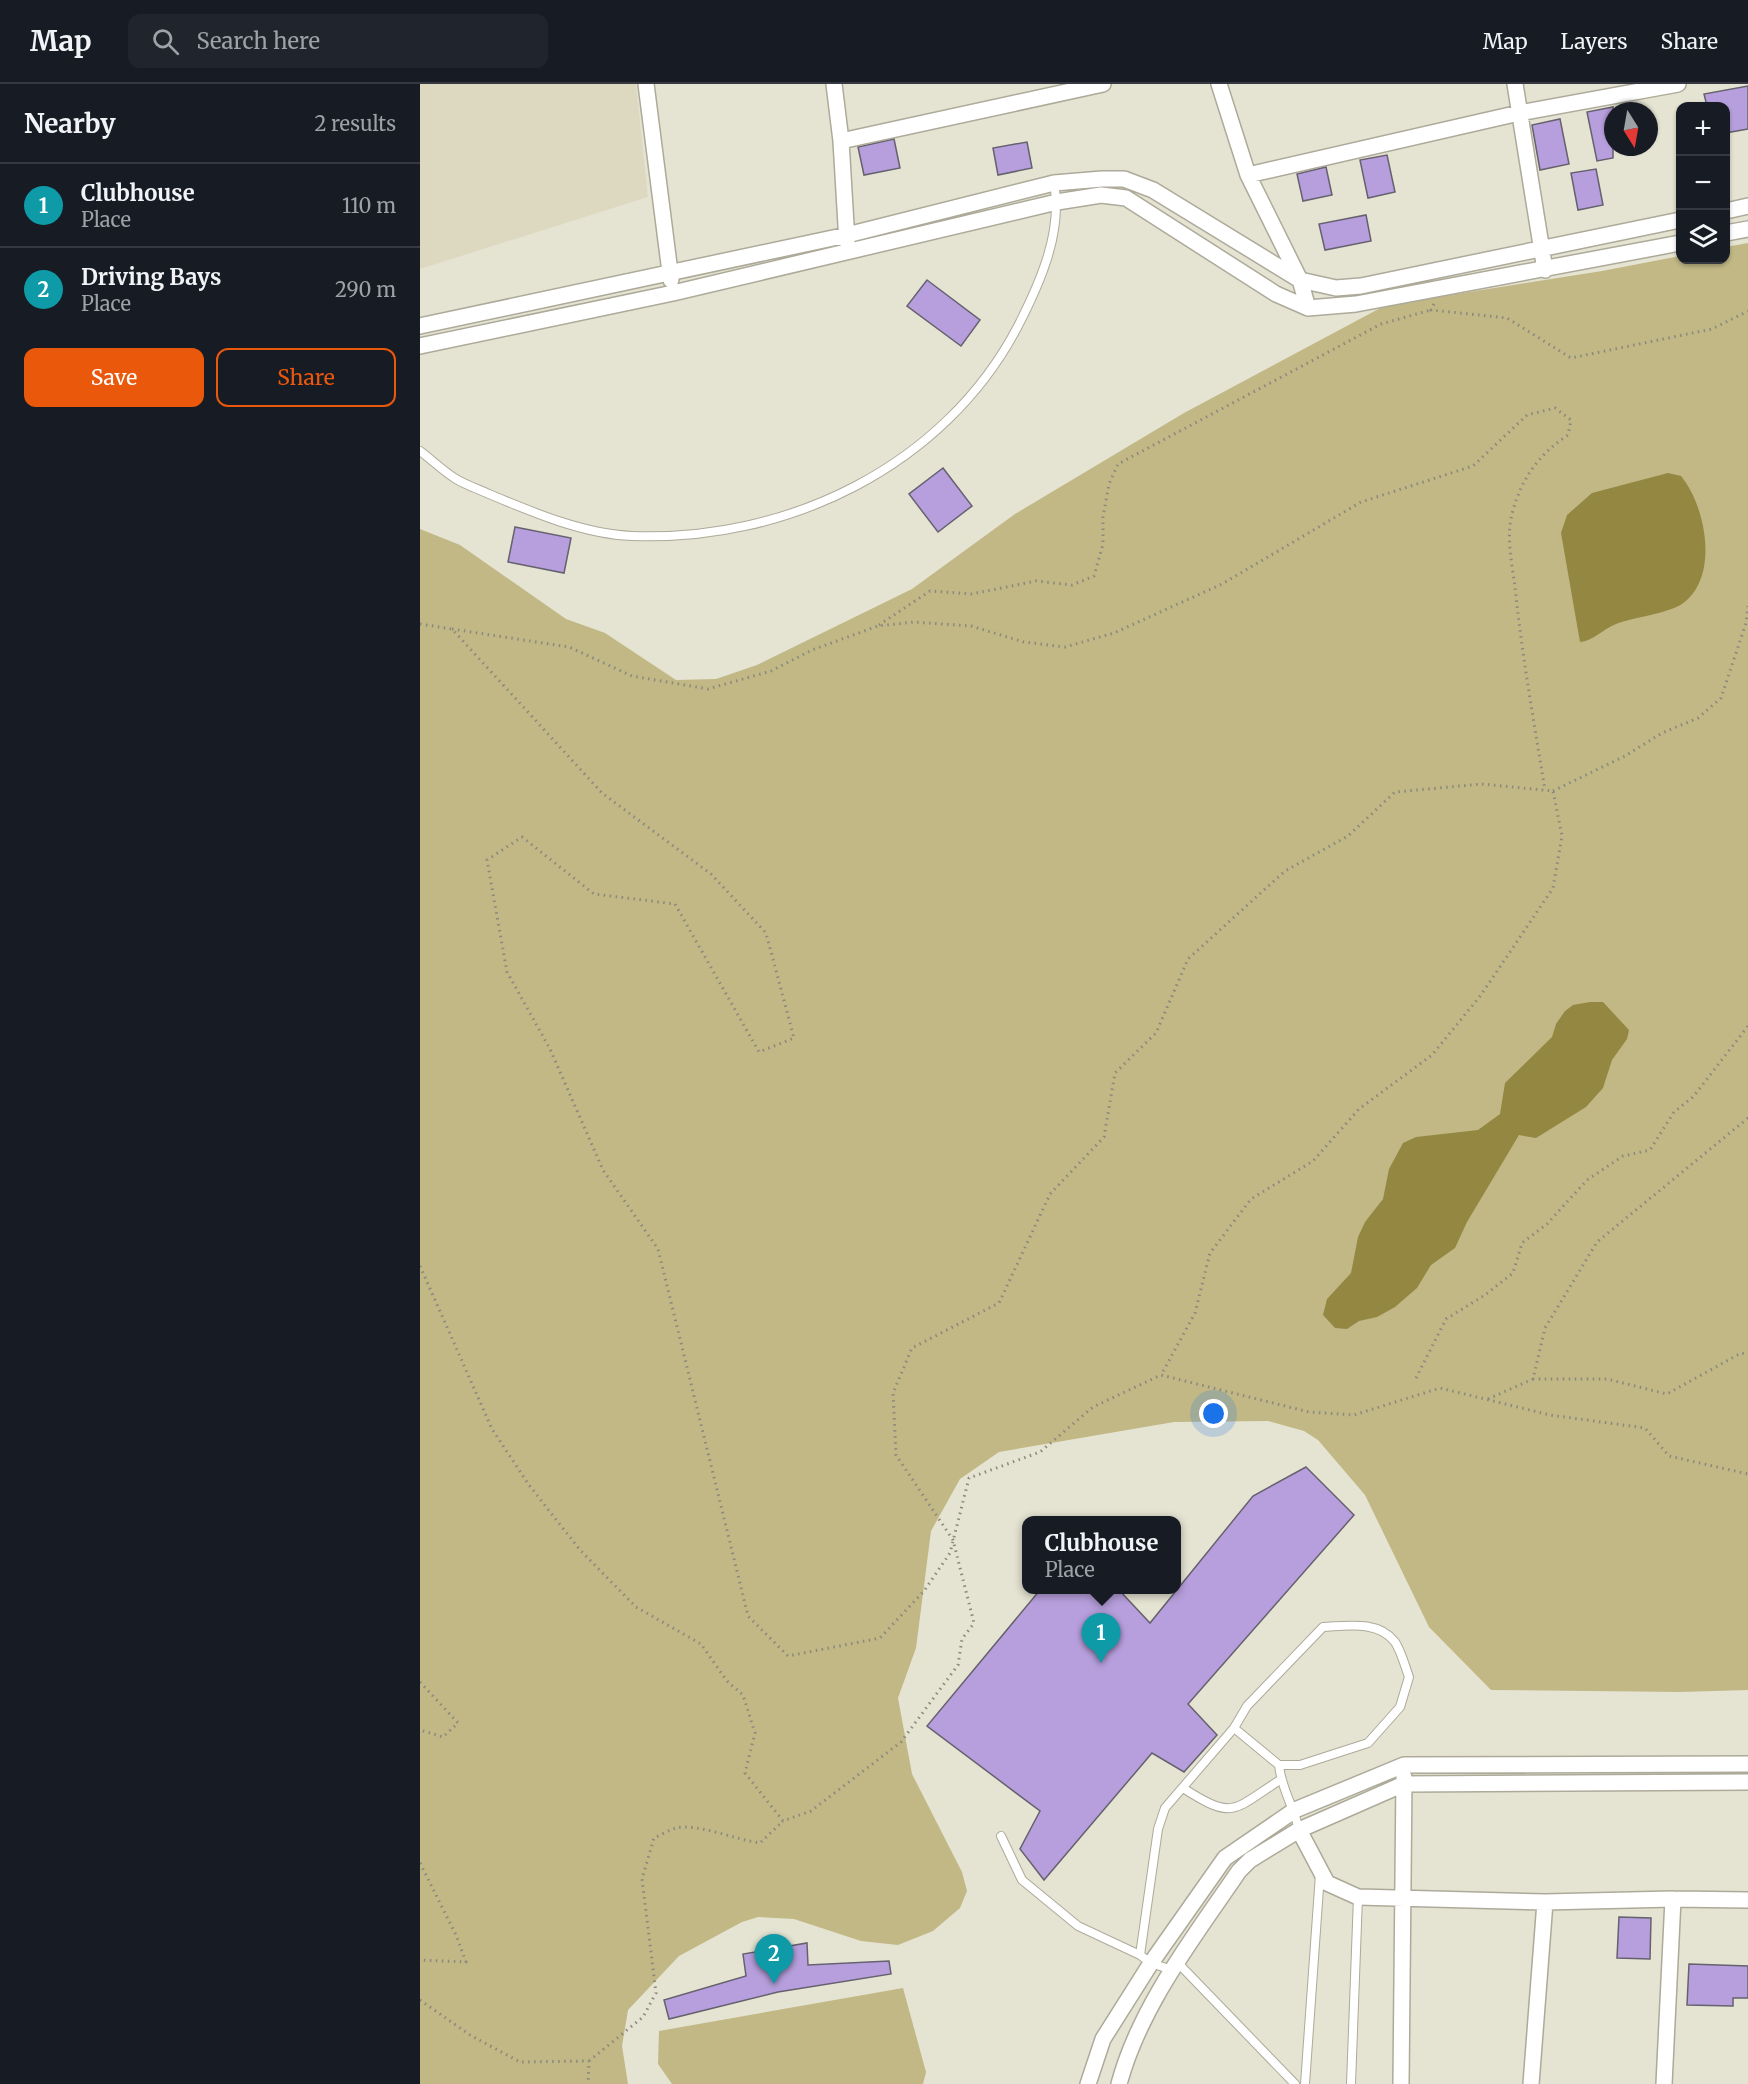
<!DOCTYPE html>
<html lang="en">
<head>
<meta charset="utf-8">
<style>
  :root { --surface:#171b24; --page:#20242c; --text:#f1f3f6; --muted:#9ea1a6; --line:#363941; --accent:#ea580c }
  body { margin:0; font-family:Merriweather,serif; background:var(--page); color:var(--text) }
  .controls { position:absolute; right:18px; top:18px; display:grid; overflow:hidden; border-radius:12px; box-shadow:0 2px 4px #0004 }
  .controls button { width:54px; height:54px; display:grid; place-items:center; padding:0; border:0; border-bottom:2px solid var(--line); background:var(--surface); color:var(--text); font:30px sans-serif }
  .compass { position:absolute; left:1184px; top:18px; width:54px; height:54px; border-radius:50%; background:var(--surface); box-shadow:0 2px 4px #0004; rotate:169deg }
  .you { position:absolute; left:794px; top:1330px; width:21px; height:21px; margin:-15px; border:4px solid #fff; border-radius:50%; background:#1a73e8; box-shadow:0 0 0 9px #1a73e833 }
  .badge { display:grid; place-items:center; width:39px; height:39px; border-radius:50%; background:var(--accent); color:#fff; font-size:20px; font-weight:700 }
  .pin { position:absolute; translate:-50% -50px; filter:drop-shadow(0 2px 3px #0008) }
  .pin::after { content:''; position:absolute; top:32px; width:21px; height:18px; background:inherit; clip-path:polygon(0 0,100% 0,50% 100%) }
  .popup { position:absolute; left:602px; top:1432px; width:159px; height:78px; box-sizing:border-box; display:grid; place-content:center; border-radius:12px; background:var(--surface); filter:drop-shadow(0 2px 4px #0005); font-size:20px; white-space:nowrap; color:var(--muted) }
  .popup b { font-size:22px; color:var(--text) }
  .popup::after { content:''; position:absolute; left:50%; top:100%; margin-left:-12px; border:12px solid transparent; border-top-color:var(--surface) }
  .list { margin:0; padding:0; list-style:none }
  h2 { display:flex; justify-content:space-between; align-items:center; height:78px; margin:0; padding:0 24px; font-size:26px }
  h2 small { font-size:20px; font-weight:400; color:var(--muted) }
  .list li { display:grid; grid-template-columns:39px 1fr auto; gap:18px; align-items:center; box-sizing:border-box; height:84px; padding:0 24px; border-top:2px solid var(--line) }
  .list b { display:block; font-size:22px; white-space:nowrap }
  .list p { margin:0; font-size:20px; white-space:nowrap; color:var(--muted) }
  .list em { font-size:20px; font-style:normal; color:var(--muted) }
  .actions { display:flex; gap:12px; padding:18px 24px }
  .actions a { flex:1; padding:14px 0; border:2px solid var(--accent); border-radius:12px; text-align:center; font-size:21px; color:var(--accent) }
  .actions .main { background:var(--accent); color:#fff }
  .icon { flex:none; width:33px; height:33px; fill:none; stroke:currentColor; stroke-width:2; stroke-linecap:round; stroke-linejoin:round }
  .map { position:relative; flex:none; width:1328px; height:2000px; overflow:hidden }
  header { display:flex; align-items:center; gap:36px; box-sizing:border-box; height:84px; padding:0 30px; background:var(--surface); border-bottom:2px solid var(--line) }
  header strong { font-size:28px }
  nav { display:flex; gap:33px; margin-inline-start:auto; font-size:21px }
  .search { width:420px; height:54px; background:var(--page); display:flex; align-items:center; gap:15px; box-sizing:border-box; padding:0 21px; border-radius:12px; color:var(--muted); font-size:22px }
  main { display:flex }
  aside { flex:1; background:var(--surface) }
  .map>svg:first-child { display:block }
</style>
</head>
<body>
<header>
<strong>Map</strong>
<div class="search"><svg class="icon" aria-label="search" viewBox="0 0 24 24"><circle cx="10" cy="10" r="6"/><path d="M15 15l6 6"/></svg>Search here</div>
<nav><a>Map</a><a>Layers</a><a>Share</a></nav>
</header>
<main>
<aside>
<h2>Nearby<small>2 results</small></h2>
<ul class="list">
<li><span class="badge" style="background:#0f9aa8">1</span><div><b>Clubhouse</b><p>Place</p></div><em>110 m</em></li>
<li><span class="badge" style="background:#0f9aa8">2</span><div><b>Driving Bays</b><p>Place</p></div><em>290 m</em></li>
</ul>
<div class="actions"><a class="main">Save</a><a>Share</a></div>
</aside>
<div class="map">
<svg width="1328" height="2000" viewBox="0 0 1328 2000">
  <rect width="100%" height="100%" fill="#e5e3d2"/>
  <!-- built -->
  <path fill="#ddd9c1" d="M0,0H216L228,113L0,185Z"/>
  <!-- green -->
  <path fill="#c1b885" d="M1328,159V1606L1260,1608L1071,1606L1009,1543L945,1411L898,1356L884,1347L848,1337L754,1338L579,1368L540,1395L511,1447L496,1564L478,1614L492,1690L542,1788L547,1807L540,1824L513,1847L478,1861L441,1857L374,1835L338,1833L322,1838L259,1872L208,1926L202,1962L208,2000H0V445L40,461L146,535L185,549L256,596L296,595L337,581L492,505L595,430L764,329L966,221L1182,187L1260,172V176H1306V163Z
    M483,1904L506,1988L503,2000H252L238,1980L239,1947Z"/>
  <!-- water -->
  <path fill="#948742" d="M1248,389L1261,392C1286,422 1300,494 1262,520C1246,530 1214,533 1196,540C1183,545 1173,557 1160,558L1141,449L1147,431L1172,409Z
    M1170,918H1183L1209,946L1207,955L1192,976L1183,1004L1166,1023L1116,1054L1099,1051L1047,1138L1035,1164L1011,1181L997,1204L975,1223L957,1233L939,1237L927,1245L915,1244L903,1231L907,1215L931,1189L938,1153L945,1138L963,1115L969,1085L983,1059L996,1053L1058,1046L1080,1030L1085,999L1132,953L1136,940L1145,927L1153,921Z"/>
  <!-- building -->
  <path fill="#b79fdd" stroke="#65616e" stroke-width="1.5" d="M1328,2V45L1305,49V22H1287L1284,10Z
    M1193,23V74L1177,77L1167,28Z
    M1140,35L1149,80L1120,86L1112,41Z
    M474,55L480,84L444,91L438,63Z
    M607,58L612,84L578,91L573,64Z
    M967,71L975,108L948,114L940,76Z
    M906,83L912,111L883,117L877,90Z
    M1176,85L1183,121L1158,126L1151,89Z
    M946,131L951,157L905,166L899,140Z
    M507,196L560,236L541,262L487,222Z
    M523,384L552,422L518,448L489,410Z
    M95,443L151,454L144,489L88,478Z
    M886,1383L934,1431L768,1620L797,1651L764,1688L732,1669L624,1796L600,1765L620,1727L507,1642L620,1506H699L730,1539L833,1412Z
    M1199,1833L1231,1834L1230,1875L1197,1874Z
    M387,1859L388,1881L469,1877L471,1890L358,1908L249,1935L244,1916L326,1892L323,1870Z
    M1269,1880L1328,1882V1914H1313V1922L1267,1921Z"/>
  <g fill="none" stroke-linecap="round" stroke-linejoin="round">
    <defs>
      <path id="lane" d="M0,367C12,376 23,387 36,395C46,401 58,405 69,410C114,429 164,450 212,452C368,458 525,382 598,242C620,199 643,148 634,99
        M859,1681C861,1704 874,1723 879,1746
        M763,1704C814,1737 813,1726 860,1696
        M581,1752L602,1796L658,1842L720,1871
        M757,1878L875,2000
        M752,1886L731,1879L720,1871L738,1745L745,1724L814,1644L827,1622L903,1543C927,1542 958,1536 975,1558C981,1567 985,1582 989,1593L980,1623L948,1659L880,1681H859L814,1644
        M885,2000L900,1790
        M931,2000L938,1813"/>
      <path id="street" d="M226,0L251,196
        M414,0L421,57L427,158
        M799,0L828,91L880,196L888,224
        M1095,0L1125,186
        M421,57L683,0
        M828,91L1099,29L1258,0
        M1306,127L1328,122
        M1306,149L1328,145
        M0,242L427,151L634,99L682,95H704L733,106L880,196L916,204L941,202L1260,136
        M0,262L253,209L637,118L681,111L706,114L856,210L888,224L936,220L1260,159
        M879,1746L907,1799L938,1813L1125,1818L1253,1815L1328,1816
        M668,2000L683,1955L731,1879L805,1774L875,1726L984,1681L1328,1680
        M699,2000C720,1922 774,1853 819,1787L830,1776L879,1746L984,1700L1328,1698
        M981,2000L984,1693
        M1111,2000L1125,1818
        M1244,2000L1253,1815"/>
    </defs>
    <!-- lane casing -->
    <use href="#lane" stroke="#adaa9a" stroke-width="10"/>
    <!-- street casing -->
    <use href="#street" stroke="#adaa9a" stroke-width="18"/>
    <!-- path -->
    <path stroke="#8b897d" stroke-width="3" stroke-dasharray="1.5 4.5" stroke-linecap="butt" d="M1014,220L1011,226L1087,234L1151,274L1292,245L1328,227
      M0,540L32,545L182,709L291,790L346,849L374,954L339,968L255,820L174,810L102,753L67,776L87,888L130,965L183,1086L238,1165L328,1532L368,1572L460,1554L504,1507L530,1469L549,1394L620,1368L673,1323L741,1291L889,1328L934,1331L1020,1304L1130,1331L1225,1344L1249,1372L1328,1390
      M459,541L510,507L552,510L616,497L652,501L674,492L683,460V433L689,400L698,380L961,240L1011,226
      M32,545L149,563L212,592L288,605L351,587L392,566L458,542L494,538L551,542L604,558L645,563L694,549L802,500L941,418L1053,382L1107,331L1135,324L1151,336L1148,351C1118,371 1101,395 1092,430C1086,453 1092,480 1095,503C1102,571 1114,639 1125,706
      M1133,707L1205,672L1242,649L1278,634L1301,614L1326,539L1328,522
      M1328,1034L1177,1158L1125,1244L1113,1295H1187L1247,1310L1321,1269L1328,1270
      M0,1182L72,1345L109,1401L160,1466L216,1523L281,1560L307,1597L323,1611L335,1649L325,1689L363,1737L391,1727L481,1658L538,1581L542,1555L554,1539L533,1456L476,1371L473,1309L492,1264L579,1219L630,1110L684,1053L695,989L736,949L768,875L865,787L928,752L975,708L1062,700L1133,707L1142,752L1133,804L1061,911L1012,971L939,1025L893,1077L831,1115L790,1169L775,1229L741,1291
      M996,1294L1026,1235L1065,1211L1093,1189L1102,1159L1127,1140L1167,1096L1203,1072L1230,1066L1254,1028L1273,1013L1328,942
      M1068,1315L1113,1295
      M0,1598L38,1639L23,1653L0,1646
      M0,1779L36,1851L46,1878L0,1876
      M0,1916L50,1951L100,1978L169,1977L168,2000
      M169,1977L223,1933L236,1909L222,1795L234,1754C241,1751 249,1746 256,1744C277,1739 317,1756 340,1759L363,1737"/>
    <!-- lane -->
    <use href="#lane" stroke="#fff" stroke-width="8"/>
    <!-- street -->
    <use href="#street" stroke="#fff" stroke-width="15"/>
  </g>
</svg>
<div class="controls">
<button>+</button>
<button>−</button>
<button><svg class="icon" aria-label="layers" viewBox="0 0 24 24"><path d="M12 4l9 5-9 5-9-5zM3 14l9 5 9-5"/></svg></button>
</div>
<svg class="compass" viewBox="-18 -18 36 36"><path d="M0-13l5 13h-10z" fill="#e53935"/><path d="M0 13l5-13h-10z" fill="#9ea1a6"/></svg>
<div class="you"></div>
<div class="pin badge" style="left:681px;top:1579px;background:#0f9aa8">1</div>
<div class="popup"><b>Clubhouse</b>Place</div>
<div class="pin badge" style="left:354px;top:1900px;background:#0f9aa8">2</div>
</div>
</main>
</body>
</html>
